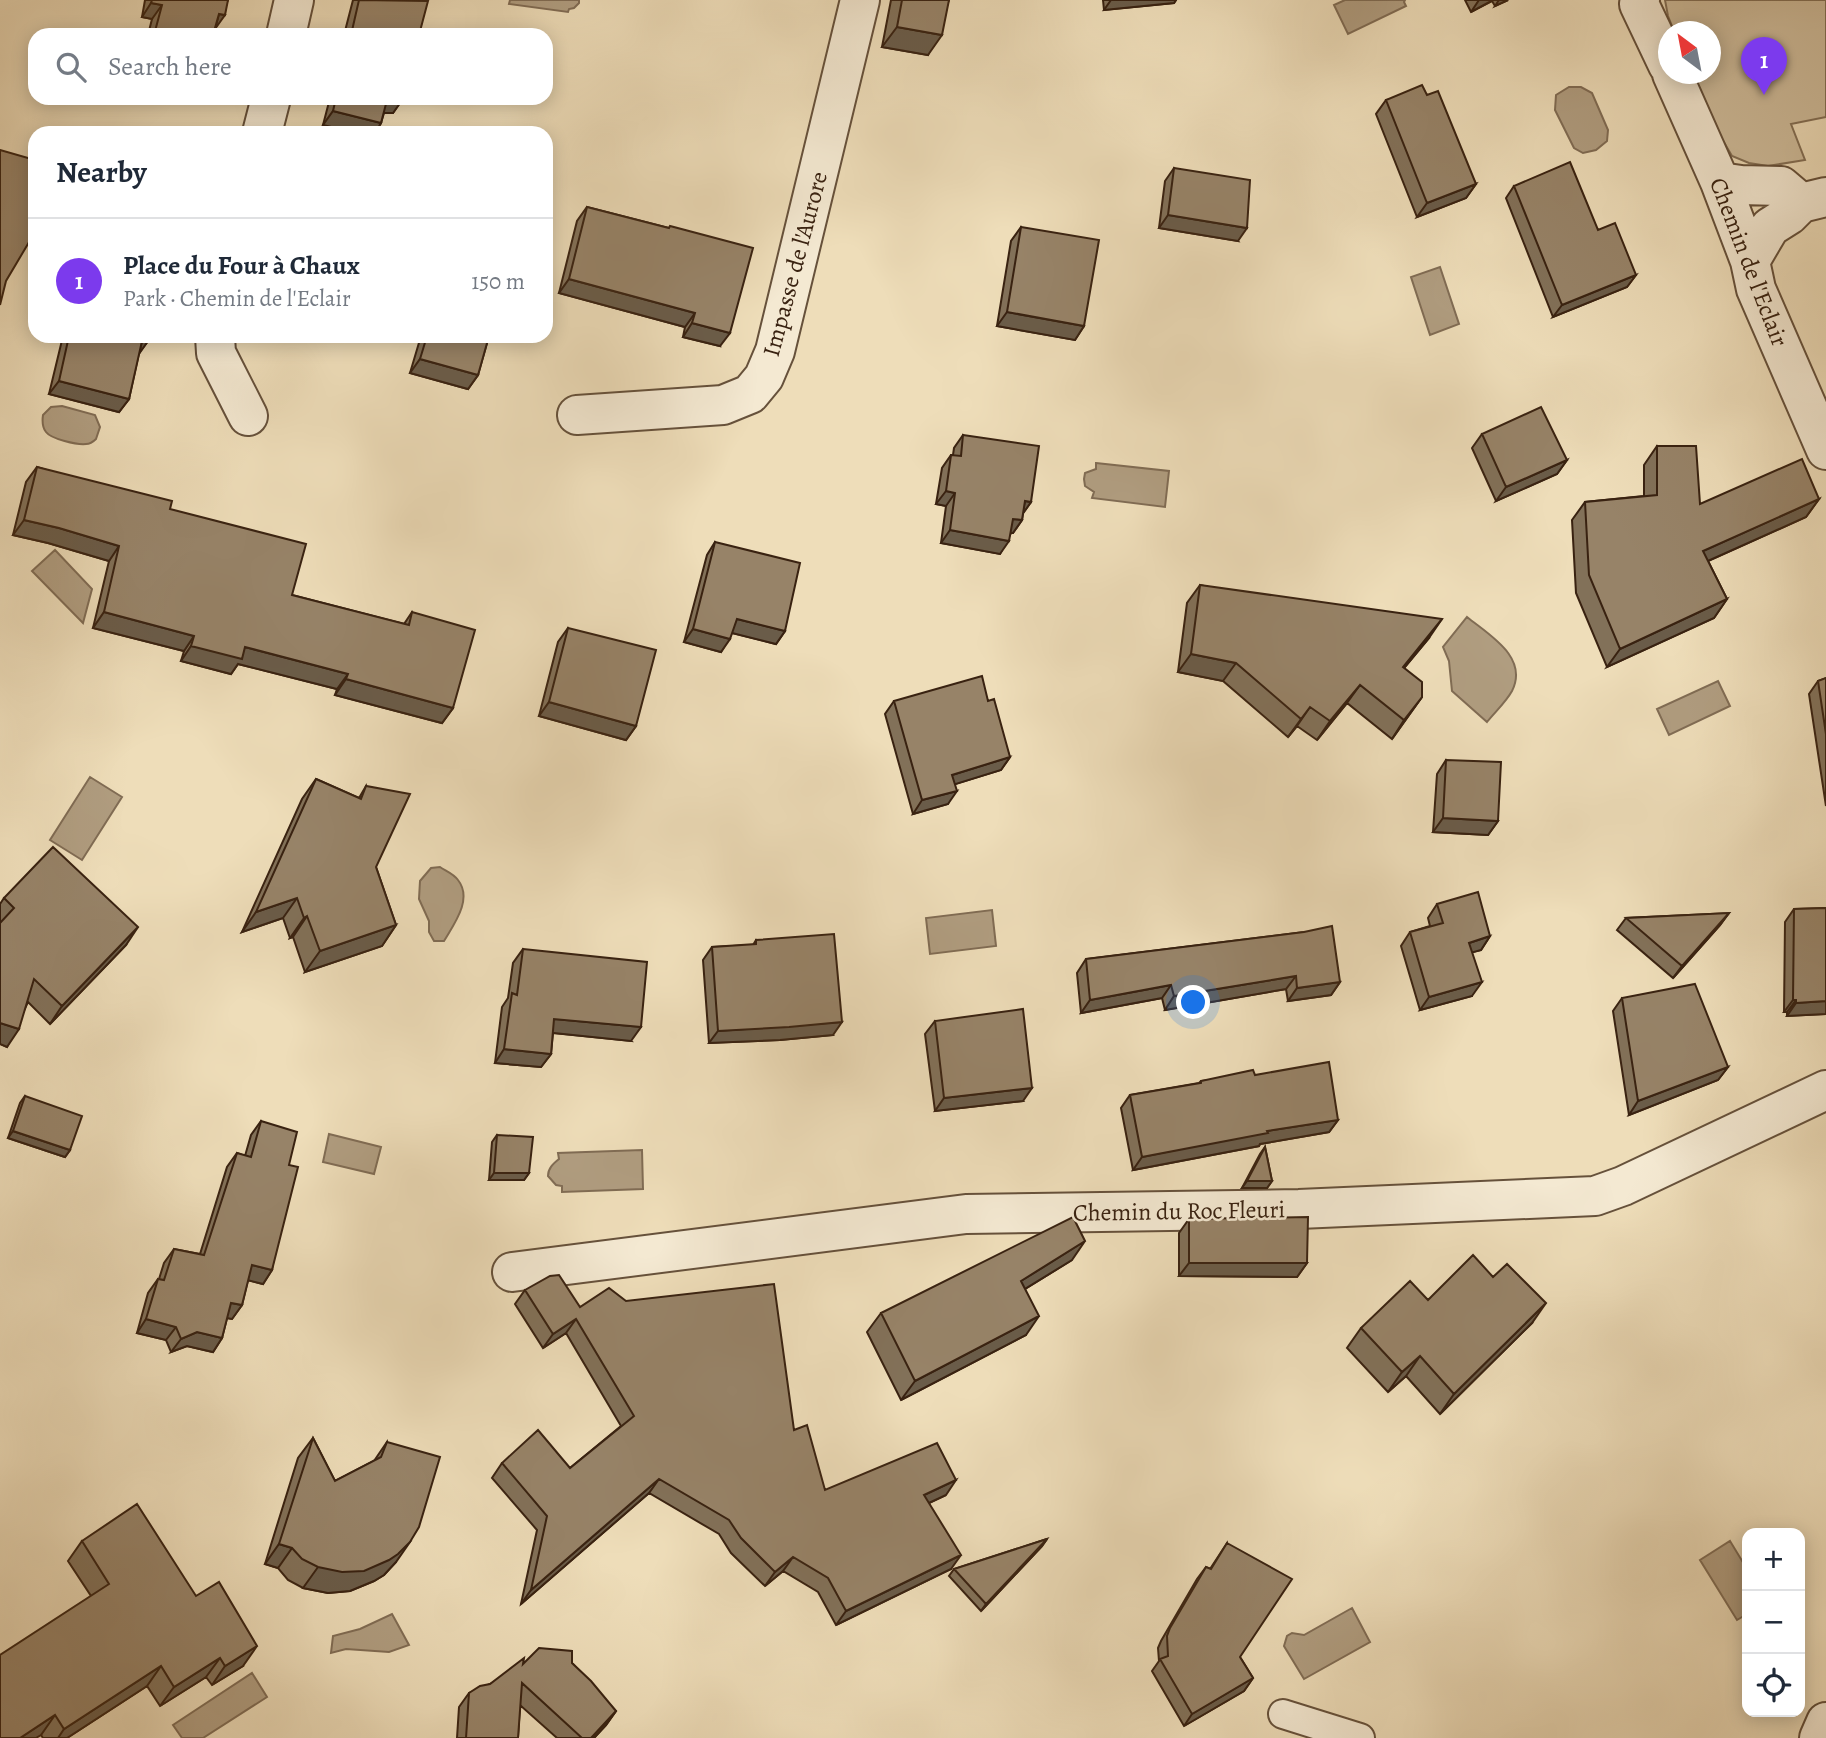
<!DOCTYPE html>
<html lang="en">
<head>
<meta charset="utf-8">
<style>
  :root { --surface:#fff; --page:#f6f6f7; --text:#1f2937; --muted:#747a83; --line:#e0e1e3; --accent:#7c3aed }
  body { margin:0; font-family:Alegreya,serif; background:var(--page); color:var(--text) }
  .controls { position:absolute; right:21px; bottom:21px; display:grid; overflow:hidden; border-radius:14px; box-shadow:0 4px 18px #0003 }
  .controls button { width:63px; height:63px; display:grid; place-items:center; padding:0; border:0; border-bottom:2px solid var(--line); background:var(--surface); color:var(--text); font:35px sans-serif }
  .compass { position:absolute; left:1658px; top:21px; width:63px; height:63px; border-radius:50%; background:var(--surface); box-shadow:0 4px 18px #0003; rotate:328deg }
  .you { position:absolute; left:1194px; top:1003px; width:24px; height:24px; margin:-18px; border:5px solid #fff; border-radius:50%; background:#1a73e8; box-shadow:0 0 0 10px #1a73e833 }
  .badge { display:grid; place-items:center; width:46px; height:46px; border-radius:50%; background:var(--accent); color:#fff; font-size:23px; font-weight:700 }
  .pin { position:absolute; translate:-50% -58px; filter:drop-shadow(0 2px 4px #0008) }
  .pin::after { content:''; position:absolute; top:37px; width:24px; height:21px; background:inherit; clip-path:polygon(0 0,100% 0,50% 100%) }
  .list { margin:0; padding:0; list-style:none }
  h2 { display:flex; justify-content:space-between; align-items:center; height:91px; margin:0; padding:0 28px; font-size:30px }
  h2 small { font-size:23px; font-weight:400; color:var(--muted) }
  .list li { display:grid; grid-template-columns:46px 1fr auto; gap:21px; align-items:center; box-sizing:border-box; height:126px; padding:0 28px; border-top:2px solid var(--line) }
  .list b { display:block; font-size:26px; white-space:nowrap }
  .list p { margin:0; font-size:23px; white-space:nowrap; color:var(--muted) }
  .list em { font-size:23px; font-style:normal; color:var(--muted) }
  .icon { flex:none; width:38px; height:38px; fill:none; stroke:currentColor; stroke-width:2; stroke-linecap:round; stroke-linejoin:round }
  .map { position:relative; flex:none; width:1826px; height:1738px; overflow:hidden }
  .search { position:absolute; background:var(--surface); box-shadow:0 4px 18px #0003; left:28px; top:28px; width:525px; height:77px; display:flex; align-items:center; gap:18px; box-sizing:border-box; padding:0 24px; border-radius:21px; color:var(--muted); font-size:26px }
  .panel { position:absolute; background:var(--surface); box-shadow:0 4px 18px #0003; left:28px; top:126px; width:525px; height:217px; border-radius:21px }
  .map>svg:first-child { display:block }
</style>
</head>
<body>
<div class="map">
<svg width="1826" height="1738" viewBox="0 0 1826 1738">
  <rect width="100%" height="100%" fill="#eeddb9"/>
  <filter id="stains"><feTurbulence type="fractalNoise" baseFrequency=".00286" numOctaves="4"/><feColorMatrix values="0 0 0 0 .2 0 0 0 0 .09 0 0 0 0 .02 0 0 0 .5 -.17"/></filter>
  <radialGradient id="worn" r=".72"><stop offset=".6" stop-color="#630" stop-opacity="0"/><stop offset="1" stop-color="#630" stop-opacity=".3"/></radialGradient>
  <!-- green -->
  <path fill="#cfbd9c" stroke="#847056" stroke-width="2" d="M1665,0H1826V117L1791,124L1805,160L1768,166L1749,163L1732,156L1722,139L1693,74H1710V32L1674,31L1668,16Z"/>
  <!-- water -->
  <path fill="#b09d80" stroke="#806c54" stroke-width="2" d="M510,0H579V3L574,8L569,9L568,12L509,4Z
    M1345,0H1405L1404,2L1406,6L1348,34L1334,5Z
    M1569,87H1581L1592,93L1608,130L1607,141L1596,150L1583,153L1574,148L1555,110L1556,95Z
    M1440,267L1459,324L1430,335L1411,277Z
    M62,406L95,415L100,427L96,439C93,442 90,444 86,444C77,445 51,439 46,432C42,427 42,422 43,415L51,407Z
    M1096,463L1169,471L1165,507L1092,498L1094,492L1085,486L1084,479L1085,473L1096,469Z
    M55,550L92,589L83,623L32,571Z
    M1467,617C1489,635 1529,657 1512,691C1506,702 1495,712 1487,722L1452,691L1449,661L1443,647Z
    M1718,681L1730,706L1669,735L1657,709Z
    M90,777L122,797L82,860L50,840Z
    M440,867C446,871 454,874 458,880C473,899 454,924 444,941H434L429,932V921L419,899L420,881L431,868Z
    M992,910L996,946L930,954L926,918Z
    M329,1134L381,1147L374,1174L323,1162Z
    M642,1150L643,1189L562,1192V1186L556,1185L548,1176C548,1168 553,1164 559,1159L558,1153Z
    M1730,1541L1747,1569V1614L1737,1620L1700,1560Z
    M1352,1608L1370,1642L1304,1679L1284,1646L1287,1636L1292,1633L1304,1635Z
    M392,1614L409,1645L389,1652L346,1649L331,1653L333,1636L360,1629Z
    M252,1673L267,1697L203,1738H182L173,1725Z"/>
  <g fill="none" stroke-linecap="round" stroke-linejoin="round">
    <defs>
      <path id="lane" d="M1283,1714L1360,1738"/>
      <path id="street" d="M1640,0L1639,4L1668,65
        M286,35L294,0
        M1672,74L1720,182L1750,261L1756,289L1826,450
        M262,133L271,98
        M1720,182L1741,185L1781,186L1801,203
        M1750,261L1770,227L1789,215L1801,203L1826,197
        M215,336L216,353L248,416
        M577,415L723,405L750,394L764,377L775,351L860,0
        M512,1272L966,1214L1299,1209L1595,1196L1623,1186L1826,1090
        M1819,1738L1826,1722"/>
    </defs>
    <!-- lane casing -->
    <use href="#lane" stroke="#66513b" stroke-width="32"/>
    <!-- street casing -->
    <use href="#street" stroke="#66513b" stroke-width="42"/>
    <!-- lane -->
    <use href="#lane" stroke="#f4e9d2" stroke-width="28"/>
    <!-- street -->
    <use href="#street" stroke="#f4e9d2" stroke-width="38"/>
  </g>
  <!-- wall -->
  <path fill="#827159" stroke="#392211" stroke-width="2" d="M145,0H228L215,29L213,35H148L152,19L142,17Z
    M353,0H426L419,35H344Z
    M891,0H949L928,55L882,47Z
    M1103,0H1176L1174,3L1104,10Z
    M1465,0H1508L1495,6L1492,1L1471,12Z
    M1427,95L1476,184L1466,198L1417,217L1376,114L1386,100Z
    M330,98H403L393,113H384L381,123L375,133H356L323,125Z
    M1174,168L1238,241L1159,228L1165,181Z
    M1514,186L1636,275L1627,287L1553,317L1506,198Z
    M587,207L669,228L720,346L683,337L685,327L559,293L577,221Z
    M1021,227L1084,326L1075,340L997,326L1011,241Z
    M63,336H149L148,341L139,353L129,399L119,412L49,394Z
    M421,336H489L478,375L468,389L410,373Z
    M1482,434L1567,460L1557,474L1496,501L1472,448Z
    M963,435L1031,502L1023,513L1022,520L1013,533H1011L1000,554L941,543L946,506L936,504L942,468L951,455H953L954,448Z
    M1657,446L1700,504L1819,499L1806,517L1708,561L1727,599L1714,618L1607,667L1576,593L1572,520L1585,502L1644,496V465Z
    M37,467L170,509L292,595L404,624L412,612L453,708L442,723L335,695L337,689L238,664L231,674L181,661L184,651L93,628L109,561L48,543L13,535L26,482Z
    M715,542L785,631L776,644L732,633L721,652L684,642L707,555Z
    M1200,585L1429,638L1404,668L1422,697L1392,739L1347,703L1317,740L1297,726L1288,737L1223,681L1178,672L1187,603Z
    M568,628L636,726L626,740L539,716L558,642Z
    M1826,678V806L1809,694L1818,681Z
    M894,701H988L1010,757L1001,770L955,784L948,804L913,814L885,714Z
    M1446,760L1498,821L1488,835L1433,832L1437,774Z
    M316,779L359,798L366,786L376,867L396,925L382,946L305,972L293,937L290,938L283,918L242,932L302,799Z
    M4,898L126,945L50,1024L28,1002L7,1047L0,1044V904Z
    M1437,904L1490,936L1481,950L1472,952V996L1420,1010L1401,946L1410,932L1430,926L1428,918Z
    M1826,908V1014L1787,1016V1012H1784L1785,922L1794,909Z
    M1729,913L1720,925L1673,978L1617,930L1626,918Z
    M1304,932L1340,982L1331,995L1288,1001L1286,989L1165,1010L1162,998L1081,1013L1077,973L1086,959Z
    M756,940L833,1035L780,1040L709,1043L703,960L712,947L753,945Z
    M523,949L631,1041L553,1033L551,1054L541,1067L495,1063L502,1007L508,998L513,963Z
    M1622,998L1728,1067L1718,1080L1629,1115L1613,1011Z
    M935,1021L1023,1101L935,1111L925,1034Z
    M1255,1075L1338,1120L1329,1132L1260,1144L1259,1146L1133,1170L1121,1108L1130,1095L1199,1083L1201,1081Z
    M25,1096L70,1150L65,1157L8,1138L20,1103Z
    M261,1121L289,1165L272,1270L263,1284L248,1280L242,1305L232,1319L227,1318L222,1338L213,1352L187,1346L171,1352L166,1340L137,1333L148,1293L158,1279H159L164,1263L174,1249L200,1254L227,1167L237,1153L245,1156L251,1135Z
    M497,1135L529,1173L524,1180H489L492,1142Z
    M1265,1147L1272,1181L1267,1188H1242L1260,1154Z
    M1189,1219L1307,1263L1297,1277L1179,1276V1233Z
    M1072,1260L1025,1289L1026,1335L901,1400L867,1332L881,1313Z
    M525,1290L580,1307L794,1430L825,1490L946,1495L929,1503L951,1569L836,1625L818,1592L783,1571L765,1586L731,1553L719,1534L649,1493L521,1604L537,1530L492,1478L502,1463L570,1468L621,1426L566,1333L543,1348L515,1304Z
    M1428,1300L1532,1323L1440,1414L1406,1376L1388,1392L1347,1348L1361,1328Z
    M313,1438L335,1481L374,1461L387,1442L396,1562L384,1575L374,1581L350,1591L328,1593L303,1588L288,1580L278,1568L265,1564L298,1458Z
    M1047,1539L1042,1546L981,1611L949,1576L954,1569Z
    M82,1541L243,1666L212,1685L206,1677L160,1706L147,1686L67,1738H43L41,1735L91,1596L68,1561Z
    M1227,1543L1240,1657L1253,1678L1244,1691L1184,1726L1152,1671L1159,1661L1158,1648L1161,1641L1197,1579L1206,1567L1210,1569Z
    M572,1663L616,1711L606,1725L594,1738H557L520,1705L518,1738H457L459,1707L469,1693L490,1684L523,1664Z"/>
  <!-- shaded-wall -->
  <path fill="#6a5c49" stroke="#392211" stroke-width="2" d="M1111,0H1176L1174,3L1104,10Z
    M1479,0H1493L1471,12Z
    M1499,0H1508L1495,6Z
    M151,3L162,5L152,19L142,17Z
    M219,14L225,15L215,29Z
    M897,27L942,35L928,55L882,47Z
    M403,99L393,113H378L387,100Z
    M333,111L381,123L375,133H356L323,125Z
    M1476,184L1466,198L1417,217L1427,203Z
    M1168,215L1247,228L1238,241L1159,228Z
    M1636,275L1627,287L1553,317L1562,305Z
    M569,279L695,313L685,327L559,293Z
    M1007,312L1084,326L1075,340L997,326Z
    M692,323L730,333L720,346L683,337Z
    M142,341H148L139,354Z
    M420,359L478,375L468,389L410,373Z
    M59,381L129,399L119,412L49,394Z
    M1567,460L1557,474L1496,501L1506,487Z
    M946,491L955,493L946,506L936,504Z
    M1819,499L1806,517L1690,569L1703,551Z
    M1025,501L1031,502L1022,515Z
    M1013,519L1022,520L1013,533L1004,532Z
    M24,520L59,528L119,546L109,561L48,543L13,535Z
    M950,530L1009,541L1000,554L941,543Z
    M1727,599L1714,618L1607,667L1620,649Z
    M104,612L194,636L184,651L93,628Z
    M737,619L785,631L776,644L728,632Z
    M1442,619L1429,638L1390,685L1403,667Z
    M693,629L730,639L721,652L684,642Z
    M191,646L245,647L348,674L337,689L238,664L231,674L181,661Z
    M1191,654L1236,663L1223,681L1178,672Z
    M346,679L453,708L442,723L335,695Z
    M1360,685L1347,703L1317,740L1330,721Z
    M1422,697L1409,715L1392,739L1404,720Z
    M549,702L636,726L626,740L539,716Z
    M1310,707L1297,726L1288,737L1301,719Z
    M1010,757L1001,770L943,788L952,775Z
    M957,791L948,804L913,814L922,800Z
    M1443,818L1498,821L1488,835L1433,832Z
    M297,898L283,918L242,932L256,912Z
    M1729,913L1720,925L1673,978L1682,966Z
    M307,916L293,937L290,938L304,918Z
    M396,925L382,946L305,972L320,951Z
    M138,927L126,945L50,1024L62,1006Z
    M1490,936L1481,950L1460,956L1469,943Z
    M1296,976L1286,989L1165,1010L1174,996Z
    M1340,982L1331,995L1288,1001L1297,988Z
    M1482,982L1472,996L1420,1010L1429,997Z
    M1171,985L1162,998L1081,1013L1090,1000Z
    M1793,1000H1796L1787,1012H1784Z
    M1826,1001V1014L1787,1016L1796,1003Z
    M554,1019L641,1027L631,1041L544,1032Z
    M842,1022L833,1035L780,1040L709,1043L718,1031Z
    M0,1023L19,1029L7,1047L0,1044Z
    M504,1049L551,1054L541,1067L495,1063Z
    M1728,1067L1718,1080L1629,1115L1638,1101Z
    M1032,1088L1023,1101L935,1111L944,1098Z
    M1338,1120L1329,1132L1260,1144L1259,1146L1133,1170L1142,1157L1267,1131Z
    M13,1131L70,1150L65,1157L8,1138Z
    M494,1173H529L524,1180H489Z
    M1247,1181H1272L1267,1188H1242Z
    M1085,1241L1072,1260L1007,1300L1021,1281Z
    M1189,1263H1307L1297,1277L1179,1276Z
    M252,1265L272,1270L263,1284L243,1279Z
    M231,1303L242,1305L232,1319L221,1317Z
    M1546,1303L1532,1323L1440,1414L1454,1394Z
    M1039,1316L1026,1335L901,1400L915,1381Z
    M146,1319L176,1327L166,1340L137,1333Z
    M576,1319L566,1333L543,1348L553,1334Z
    M197,1332L222,1338L213,1352L187,1346L171,1352L181,1339Z
    M1420,1356L1406,1376L1388,1392L1402,1372Z
    M659,1479L649,1493L521,1604L531,1590Z
    M956,1480L946,1495L914,1510L924,1495Z
    M1047,1539L1042,1546L981,1611L986,1604Z
    M410,1542L396,1562L384,1575L374,1581L350,1591L328,1593L303,1588L318,1567Z
    M279,1544L292,1548L278,1568L265,1564Z
    M961,1555L951,1569L836,1625L846,1611Z
    M793,1557L783,1571L765,1586L775,1572Z
    M257,1646L243,1666L212,1685L225,1666Z
    M220,1658L206,1677L160,1706L174,1687Z
    M161,1666L147,1686L67,1738H58L64,1729Z
    M1253,1678L1244,1691L1184,1726L1192,1714Z
    M616,1711L606,1725L594,1738H591Z
    M55,1715L41,1735L36,1738H20Z"/>
  <!-- building -->
  <path fill="#978368" stroke="#392211" stroke-width="2" d="M152,0H228L225,15L219,14L213,35H154L162,5L151,3Z
    M359,0L428,1L419,35H351Z
    M902,0H949L942,35L897,27Z
    M1422,85L1427,95L1438,91L1476,184L1427,203L1386,100Z
    M336,98H403V99L387,100L381,123L333,111Z
    M0,150L35,160V232L6,281L0,305Z
    M1570,162L1598,230L1615,223L1636,275L1562,305L1514,186Z
    M1174,168L1250,180L1247,228L1168,215Z
    M587,207L669,228L670,226L753,248L730,333L692,323L695,313L569,279Z
    M1021,227L1099,240L1084,326L1007,312Z
    M69,336H149L148,341H142L129,399L59,381Z
    M427,336H489L478,375L420,359Z
    M1541,407L1567,460L1506,487L1482,434Z
    M963,435L1039,446L1031,502L1025,501L1022,520L1013,519L1009,541L950,530L955,493L946,491L951,455L961,456Z
    M1657,446H1696L1700,504L1802,459L1819,499L1703,551L1727,599L1620,649L1589,575L1585,502L1657,495Z
    M37,467L172,501L170,509L306,544L292,595L409,625L412,612L475,630L453,708L346,679L348,674L245,647L242,659L191,646L194,636L104,612L119,546L59,528L24,520Z
    M715,542L800,563L785,631L737,619L730,639L693,629Z
    M1200,585L1442,619L1403,667L1422,682V697L1404,720L1360,685L1330,721L1310,707L1301,719L1236,663L1191,654Z
    M568,628L656,650L636,726L549,702Z
    M982,676L988,701L994,699L1010,757L952,775L957,791L922,800L894,701Z
    M1826,678V734L1818,681Z
    M1446,760L1501,762L1498,821L1443,818Z
    M316,779L361,799L366,786L410,794L376,867L396,925L320,951L307,916L304,918L297,898L256,912Z
    M53,847L138,927L62,1006L34,979L19,1029L0,1023V923L14,908L4,898Z
    M1478,892L1490,936L1469,943L1482,982L1429,997L1410,932L1443,923L1437,904Z
    M1826,908V1001L1796,1003V1000H1793L1794,909Z
    M1729,913L1682,966L1626,918Z
    M1332,926L1340,982L1297,988L1296,976L1174,996L1171,985L1090,1000L1086,959L1304,932Z
    M834,934L842,1022L789,1027L718,1031L712,947L756,944V940Z
    M523,949L647,962L641,1027L554,1019L551,1054L504,1049L512,993L517,995Z
    M1695,984L1728,1067L1638,1101L1622,998Z
    M1023,1009L1032,1088L944,1098L935,1021Z
    M1329,1062L1338,1120L1267,1131L1268,1133L1142,1157L1130,1095L1201,1083V1081L1253,1070L1255,1075Z
    M25,1096L82,1116L70,1150L13,1131Z
    M261,1121L297,1132L289,1165L298,1167L272,1270L252,1265L242,1305L231,1303L222,1338L197,1332L181,1339L176,1327L146,1319L158,1279L164,1280L174,1249L204,1255L237,1153L251,1157Z
    M497,1135L533,1137L529,1173H494Z
    M1265,1147L1272,1181H1247Z
    M1073,1217L1085,1241L1021,1281L1039,1316L915,1381L881,1313Z
    M1308,1217L1307,1263H1189V1219Z
    M1473,1255L1493,1277L1507,1264L1546,1303L1454,1394L1420,1356L1402,1372L1361,1328L1410,1281L1428,1300Z
    M559,1275L580,1307L609,1288L626,1301L774,1284L794,1430L807,1425L825,1490L937,1443L956,1480L924,1495L961,1555L846,1611L828,1578L793,1557L775,1572L741,1538L729,1520L659,1479L531,1590L547,1516L502,1463L538,1430L570,1468L634,1416L576,1319L553,1334L525,1290L550,1276Z
    M313,1438L335,1481L381,1457L387,1442L440,1457L419,1527L410,1542L398,1554L389,1560L364,1571L342,1572L318,1567L302,1559L292,1548L279,1544Z
    M137,1504L196,1596L219,1582L257,1646L225,1666L220,1658L174,1687L161,1666L64,1729L55,1715L20,1738H0V1655L109,1584L82,1541Z
    M1047,1539L986,1604L954,1569Z
    M1227,1543L1292,1579L1240,1657L1253,1678L1192,1714L1160,1659L1168,1656L1167,1636L1170,1628L1206,1567L1211,1569Z
    M539,1648L572,1651V1663L591,1681L616,1711L591,1738H582L522,1683L518,1738H466L469,1693L480,1686L490,1684L524,1658L523,1664Z"/>
  <g text-anchor="middle" dominant-baseline="central" stroke-width="5" stroke-linejoin="round" paint-order="stroke">
    <!-- street labels -->
    <g font-size="24" fill="#392211" stroke="#f4e9d2">
      <text transform="translate(1749 262) rotate(69)">Chemin de l'Eclair</text>
      <text transform="translate(795 264) rotate(-75)">Impasse de l'Aurore</text>
      <text transform="translate(1179 1211) rotate(-1)">Chemin du Roc Fleuri</text>
    </g>
  </g>
  <rect width="100%" height="100%" filter="url(#stains)"/>
  <rect width="100%" height="100%" fill="url(#worn)"/>
</svg>
<div class="controls">
<button>+</button>
<button>−</button>
<button><svg class="icon" aria-label="locate" viewBox="0 0 24 24"><circle cx="12" cy="12" r="6"/><path d="M12 2v4M12 18v4M2 12h4M18 12h4"/></svg></button>
</div>
<svg class="compass" viewBox="-18 -18 36 36"><path d="M0-13l5 13h-10z" fill="#e53935"/><path d="M0 13l5-13h-10z" fill="#747a83"/></svg>
<div class="you"></div>
<div class="pin badge" style="left:1764px;top:95px">1</div>
<div class="search"><svg class="icon" aria-label="search" viewBox="0 0 24 24"><circle cx="10" cy="10" r="6"/><path d="M15 15l6 6"/></svg>Search here</div>
<section class="panel">
<h2>Nearby<small></small></h2>
<ul class="list">
<li><span class="badge">1</span><div><b>Place du Four à Chaux</b><p>Park · Chemin de l'Eclair</p></div><em>150 m</em></li>
</ul>
</section>
</div>
</body>
</html>
